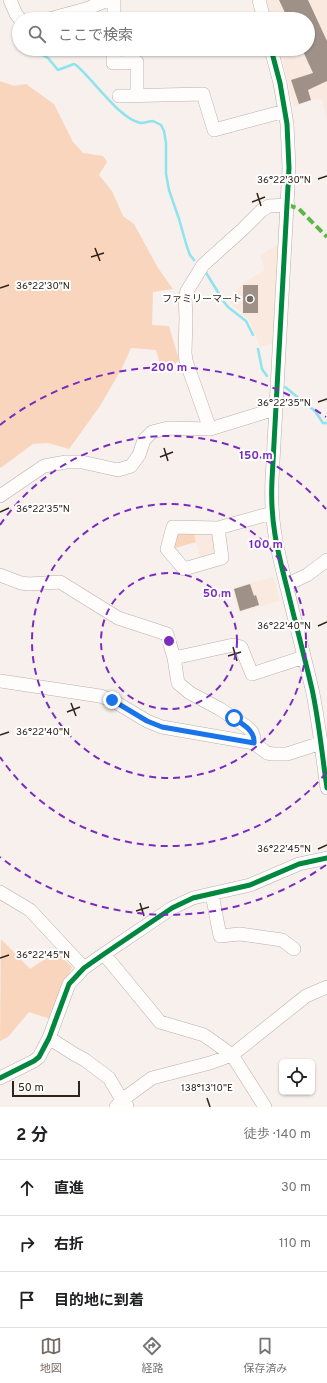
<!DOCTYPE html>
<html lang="ja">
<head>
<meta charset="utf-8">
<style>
  :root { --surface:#fff; --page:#f2f2f2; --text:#202124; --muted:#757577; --line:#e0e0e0; --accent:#756b64 }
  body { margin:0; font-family:Overpass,"Noto Sans JP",sans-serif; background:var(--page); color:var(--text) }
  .controls { position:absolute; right:12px; bottom:12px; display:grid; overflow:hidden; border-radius:6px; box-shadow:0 1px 3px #0004 }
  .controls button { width:36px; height:36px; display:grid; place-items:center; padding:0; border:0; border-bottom:1px solid var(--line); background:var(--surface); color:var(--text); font:20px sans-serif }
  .scale { position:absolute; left:12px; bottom:10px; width:68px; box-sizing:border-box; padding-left:4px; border:2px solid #2f231b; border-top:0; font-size:11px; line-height:14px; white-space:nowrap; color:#2f231b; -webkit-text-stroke:3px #fff; paint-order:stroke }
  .stop { position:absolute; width:12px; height:12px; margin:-9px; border:3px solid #1a73e8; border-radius:50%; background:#fff }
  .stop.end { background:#1a73e8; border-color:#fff; box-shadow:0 1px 4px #0008 }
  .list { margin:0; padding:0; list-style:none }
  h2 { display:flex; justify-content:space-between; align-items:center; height:52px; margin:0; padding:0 16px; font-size:17px }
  h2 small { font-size:13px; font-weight:400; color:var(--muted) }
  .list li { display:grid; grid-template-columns:26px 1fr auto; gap:12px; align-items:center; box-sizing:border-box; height:56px; padding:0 16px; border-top:1px solid var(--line) }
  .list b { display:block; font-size:15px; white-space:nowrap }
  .list em { font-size:13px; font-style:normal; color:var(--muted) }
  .icon { flex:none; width:22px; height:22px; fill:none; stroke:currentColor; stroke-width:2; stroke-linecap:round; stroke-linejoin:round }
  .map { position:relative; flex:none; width:327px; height:1107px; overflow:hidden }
  .search { position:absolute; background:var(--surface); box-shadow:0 1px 3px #0004; left:12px; right:12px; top:12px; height:44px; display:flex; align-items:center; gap:10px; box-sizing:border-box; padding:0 14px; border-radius:22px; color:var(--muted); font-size:15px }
  .sheet { height:220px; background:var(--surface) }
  nav { display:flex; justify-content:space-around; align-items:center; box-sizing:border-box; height:56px; border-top:1px solid var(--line); background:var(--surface); font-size:11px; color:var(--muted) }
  nav a { display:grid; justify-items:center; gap:2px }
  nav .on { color:var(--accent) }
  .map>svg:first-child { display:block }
</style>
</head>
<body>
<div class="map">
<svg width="327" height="1107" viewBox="0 0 327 1107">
  <rect width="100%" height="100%" fill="#f7f0ec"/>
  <!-- built -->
  <path fill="#fae9df" d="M267,0H327V120L322,100L315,99L294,107L280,49H308V19H272Z
    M281,243L276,342L260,347L249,320L229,301L242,284L265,270L260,256Z
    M193,530L212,532L218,550L215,555L201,560Z
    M274,577L280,601L239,612L233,588Z"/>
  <!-- green -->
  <path fill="#fad5be" d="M0,81L14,86L26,84L54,104L73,142L83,153L103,156L107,162L99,175L112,191L123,216L134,224L158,268L173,289L153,292L152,325L169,326L179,360L171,368L161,367L156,350L131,348L122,368L100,406L69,449L48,443L33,444L2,467L0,468Z
    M193,530L196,542L172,549L174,533Z
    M1,939L30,969L56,952L72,967L50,1019L29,1012L8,1037L0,1041Z"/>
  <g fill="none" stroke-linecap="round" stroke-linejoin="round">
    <!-- stream -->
    <path stroke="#8de4ed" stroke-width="2.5" d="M31,49L48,58L58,70L74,64L76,65C93,79 120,120 141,123C145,123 149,121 153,121L161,125L164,131L166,143V174L169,190L179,219L187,247L190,255L194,260
      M205,271L224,302L228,307L246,321L253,335
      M258,349L262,369L267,376
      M285,387L315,411L323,423H327"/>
  </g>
  <!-- building -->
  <path fill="#9f9188" d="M279,0H308L327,41V81L308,90L311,100L299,104L291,80L313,73L302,49H308V19H288Z
    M243,285H258V313H243Z
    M250,584L254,596L256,595L259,605L240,611L234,589Z"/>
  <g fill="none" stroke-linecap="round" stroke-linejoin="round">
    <defs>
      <path id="minor" d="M10,0L16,14L20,19
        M259,0L264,19
        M49,19L86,9L108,0
        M114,19V0
        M113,49V63L137,62V95
        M271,49L280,83L287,124L289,168L272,480C270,521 277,549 287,588C295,621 304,655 312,689C319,721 322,755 327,788
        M119,96L203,94L214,130L285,111
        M210,429L186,361L185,353L186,317L185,298L187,291L203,265L243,229L262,210L269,206L288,205
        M0,496L44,466L66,462H82L118,470L131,466L139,455L144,440L152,432L168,428L210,429L275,409
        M218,528L222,558L184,569L167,549L173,527L218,528L272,513
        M0,575L21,583L29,584L60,582L118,618L167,634L174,658L178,683L190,693L220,709L247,727L252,732L254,738V743
        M286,585L307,575L327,560
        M174,658L233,645L241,647L252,674L304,657
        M0,681L100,696L112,700L147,721L162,727L254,743L267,753L273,754H287L321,743
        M0,892L30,910L84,968
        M212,894L220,936L240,934L282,940L294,949
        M104,954L160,1022L204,1035L232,1055L265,1107
        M49,1038L74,1054L85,1060L109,1078L122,1100L127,1106
        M0,1078L34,1061L39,1057L49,1038L69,984L84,968L104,954L172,908L193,898L250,885L299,864L327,858
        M116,1107L122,1100L152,1078L210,1063L232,1055L306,996L327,987"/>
    </defs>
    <!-- minor casing -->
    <use href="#minor" stroke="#b9b0ab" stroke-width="14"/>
    <!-- minor -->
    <use href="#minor" stroke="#fefdfc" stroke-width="13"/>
    <!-- quiet -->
    <path stroke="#58b947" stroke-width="4" stroke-dasharray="8 4" stroke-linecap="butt" d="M288,205L299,209L327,237"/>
    <defs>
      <path id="cycleway" d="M271,49L280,83L287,124L289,168L272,480C270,521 277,549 287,588C295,621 304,655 312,689C319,721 322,755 327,788
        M0,1078L34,1061L39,1057L49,1038L69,984L84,968L104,954L172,908L193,898L250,885L299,864L327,858"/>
    </defs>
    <!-- cycleway casing -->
    <use href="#cycleway" stroke="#fff" stroke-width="8"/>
    <!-- cycleway -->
    <use href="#cycleway" stroke="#00873e" stroke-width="5"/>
  </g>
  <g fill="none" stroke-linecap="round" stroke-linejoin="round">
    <!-- route -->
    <path stroke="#1a73e8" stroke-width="5" d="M112,700L147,721L162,727L254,743C255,730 243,725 234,718"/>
  </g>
  <!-- ticks -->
  <path fill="none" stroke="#2f231b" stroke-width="1.5" d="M318,179L327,176M257,193L261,206M252,202L265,197M95,248L100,261M91,257L104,253M0,288L9,285M318,402L327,399M164,448L168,461M160,457L173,452M0,512L9,508M318,626L327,622M233,647L237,661M228,656L241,652M71,703L76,716M67,712L80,707M0,735L9,732M318,849L327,845M140,903L144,916M136,911L149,907M0,958L9,955M207,1098L210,1107"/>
  <!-- distance rings -->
  <g fill="none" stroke="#7b2cbf" stroke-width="2" stroke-dasharray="7 5">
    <circle cx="169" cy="641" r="68"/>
    <circle cx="169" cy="641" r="137"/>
    <path d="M326 773A205 205 0 0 1 0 757M0 525A205 205 0 0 1 326 509"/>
    <path d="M326 865A274 274 0 0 1 0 857M0 425A274 274 0 0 1 326 417"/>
  </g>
  <!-- markers -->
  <circle fill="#756b64" stroke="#fff" stroke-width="1.5" cx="250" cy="299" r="4"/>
  <g text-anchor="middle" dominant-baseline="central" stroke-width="4" stroke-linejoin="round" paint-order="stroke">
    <!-- poi labels -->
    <g font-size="10" fill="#2f231b" stroke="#fff" text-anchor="end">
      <text x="242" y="299">ファミリーマート</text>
    </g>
  </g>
  <g font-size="10" text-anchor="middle" fill="#2f231b" stroke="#fff" stroke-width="4" stroke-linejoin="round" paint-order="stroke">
    <text x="284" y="183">36°22'30"N</text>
    <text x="43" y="289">36°22'30"N</text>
    <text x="284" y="406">36°22'35"N</text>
    <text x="43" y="512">36°22'35"N</text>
    <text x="284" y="629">36°22'40"N</text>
    <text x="43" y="735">36°22'40"N</text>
    <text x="284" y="852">36°22'45"N</text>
    <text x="43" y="958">36°22'45"N</text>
    <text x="207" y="1091">138°13'10"E</text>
  </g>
  <circle cx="169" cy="641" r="6" fill="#7b2cbf" stroke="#fff" stroke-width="2"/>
  <g font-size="12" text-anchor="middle" font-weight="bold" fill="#7b2cbf" stroke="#fff" stroke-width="4" stroke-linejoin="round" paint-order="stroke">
    <text x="169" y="371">200 m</text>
    <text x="256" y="459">150 m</text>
    <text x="266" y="548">100 m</text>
    <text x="217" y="597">50 m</text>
  </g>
</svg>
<div class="controls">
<button><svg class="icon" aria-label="locate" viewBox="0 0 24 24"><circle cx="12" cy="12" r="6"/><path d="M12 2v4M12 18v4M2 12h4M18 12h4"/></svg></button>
</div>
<div class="scale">50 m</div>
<div class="stop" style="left:234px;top:718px"></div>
<div class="stop end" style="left:112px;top:700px"></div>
<div class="search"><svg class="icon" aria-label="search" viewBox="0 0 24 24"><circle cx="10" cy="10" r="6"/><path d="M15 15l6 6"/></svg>ここで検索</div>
</div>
<section class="sheet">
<h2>2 分<small>徒歩 · 140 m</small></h2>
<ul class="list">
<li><svg class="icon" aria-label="ahead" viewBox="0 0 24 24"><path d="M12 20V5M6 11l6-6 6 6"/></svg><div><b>直進</b></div><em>30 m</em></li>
<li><svg class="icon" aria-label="right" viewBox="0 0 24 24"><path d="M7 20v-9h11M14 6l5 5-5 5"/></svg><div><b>右折</b></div><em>110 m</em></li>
<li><svg class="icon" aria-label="arrive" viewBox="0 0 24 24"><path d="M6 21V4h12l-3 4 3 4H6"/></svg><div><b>目的地に到着</b></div></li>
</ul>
</section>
<nav>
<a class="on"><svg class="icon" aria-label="map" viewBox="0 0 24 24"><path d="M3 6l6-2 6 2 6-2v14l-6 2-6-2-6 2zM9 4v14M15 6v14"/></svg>地図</a>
<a><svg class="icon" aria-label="directions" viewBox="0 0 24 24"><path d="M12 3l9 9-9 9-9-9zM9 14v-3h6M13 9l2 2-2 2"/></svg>経路</a>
<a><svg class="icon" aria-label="saved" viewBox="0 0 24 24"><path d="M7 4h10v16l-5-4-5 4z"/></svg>保存済み</a>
</nav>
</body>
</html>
